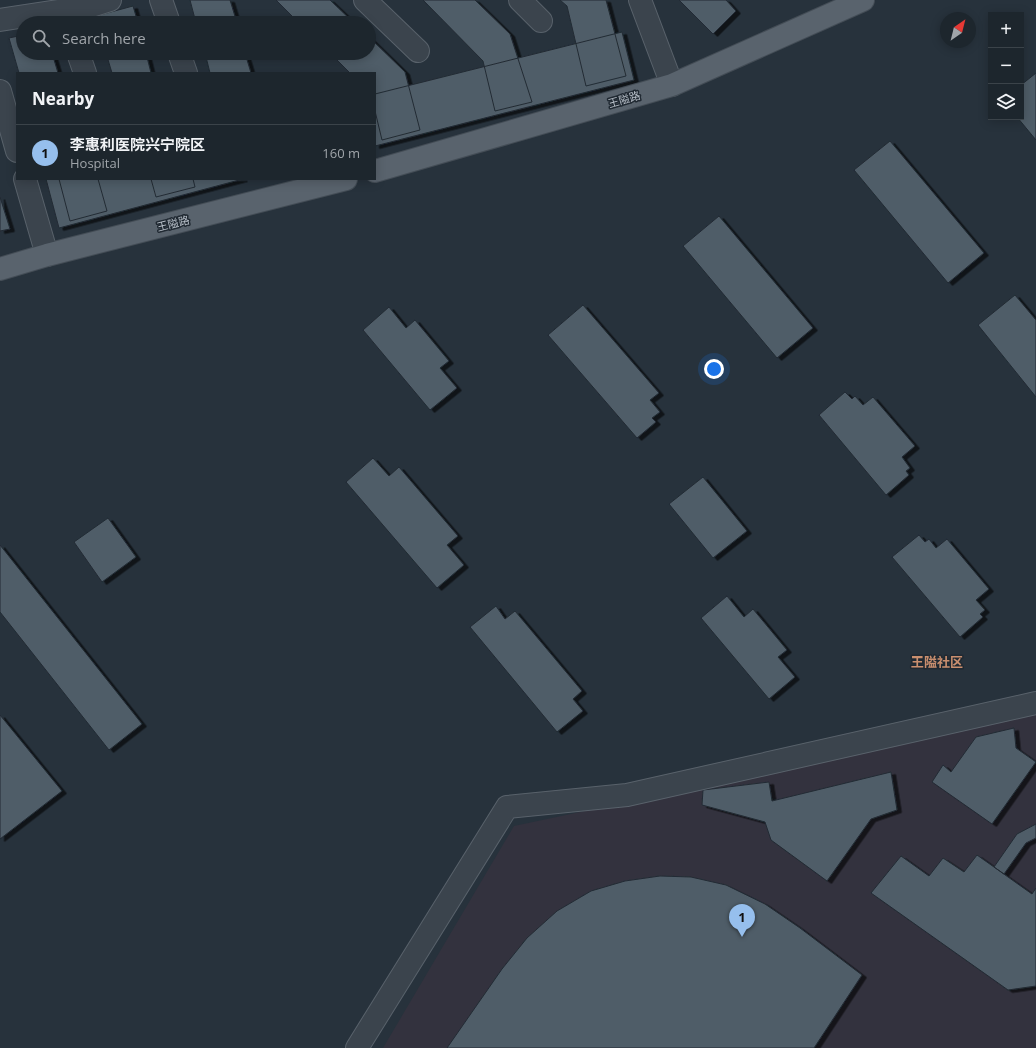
<!DOCTYPE html>
<html lang="en">
<head>
<meta charset="utf-8">
<style>
  :root { --surface:#1d262d; --page:#2a3239; --text:#f1f3f6; --muted:#a0a5aa; --line:#3b4349; --accent:#96bfed }
  body { margin:0; font-family:"Open Sans","Noto Sans SC",sans-serif; background:var(--page); color:var(--text) }
  .controls { position:absolute; right:12px; top:12px; display:grid; overflow:hidden; border-radius:0px; box-shadow:0 2px 10px #0003 }
  .controls button { width:36px; height:36px; display:grid; place-items:center; padding:0; border:0; border-bottom:1px solid var(--line); background:var(--surface); color:var(--text); font:20px sans-serif }
  .compass { position:absolute; left:940px; top:12px; width:36px; height:36px; border-radius:50%; background:var(--surface); box-shadow:0 2px 10px #0003; rotate:35deg }
  .you { position:absolute; left:714px; top:369px; width:14px; height:14px; margin:-10px; border:3px solid #fff; border-radius:50%; background:#1a73e8; box-shadow:0 0 0 6px #1a73e833 }
  .badge { display:grid; place-items:center; width:26px; height:26px; border-radius:50%; background:var(--accent); color:#111; font-size:13px; font-weight:700 }
  .pin { position:absolute; translate:-50% -33px; filter:drop-shadow(0 1px 2px #0008) }
  .pin::after { content:''; position:absolute; top:21px; width:14px; height:12px; background:inherit; clip-path:polygon(0 0,100% 0,50% 100%) }
  .list { margin:0; padding:0; list-style:none }
  h2 { display:flex; justify-content:space-between; align-items:center; height:52px; margin:0; padding:0 16px; font-size:17px }
  h2 small { font-size:13px; font-weight:400; color:var(--muted) }
  .list li { display:grid; grid-template-columns:26px 1fr auto; gap:12px; align-items:center; box-sizing:border-box; height:56px; padding:0 16px; border-top:1px solid var(--line) }
  .list b { display:block; font-size:15px; white-space:nowrap }
  .list p { margin:0; font-size:13px; white-space:nowrap; color:var(--muted) }
  .list em { font-size:13px; font-style:normal; color:var(--muted) }
  .icon { flex:none; width:22px; height:22px; fill:none; stroke:currentColor; stroke-width:2; stroke-linecap:round; stroke-linejoin:round }
  .map { position:relative; flex:none; width:1036px; height:1048px; overflow:hidden }
  .search { position:absolute; background:var(--surface); box-shadow:0 2px 10px #0003; left:16px; top:16px; width:360px; height:44px; display:flex; align-items:center; gap:10px; box-sizing:border-box; padding:0 14px; border-radius:22px; color:var(--muted); font-size:15px }
  .panel { position:absolute; background:var(--surface); box-shadow:0 2px 10px #0003; left:16px; top:72px; width:360px; height:108px; border-radius:0px }
  .map>svg:first-child { display:block }
</style>
</head>
<body>
<div class="map">
<svg width="1036" height="1048" viewBox="0 0 1036 1048">
  <defs>
    <filter id="shadow"><feDropShadow dx="4.5" dy="2.5" stdDeviation="0" flood-color="#0009"/></filter>
  </defs>
  <rect width="100%" height="100%" fill="#27323c"/>
  <!-- medical -->
  <path fill="#33323e" d="M1036,706V1048H383L514,826L623,803Z"/>
  <!-- building -->
  <path fill="#505d67" stroke="#222b34" filter="url(#shadow)" d="M190,0H230L237,23H196Z
    M276,0H330L354,23H299Z
    M423,0H475L510,34L532,102L495,111L483,61Z
    M560,0H606L626,76L586,86L567,6Z
    M679,0H726L736,11L713,34Z
    M133,6L138,23H98L96,16Z
    M622,32L634,80L375,146V94Z
    M23,35V53H52L58,73H19L9,38Z
    M369,37L405,72L420,130L382,140L375,111V73H350L330,53H369Z
    M106,53H146L151,73H112Z
    M205,53H245L251,73H210Z
    M1036,73V140L1017,117H1021V85Z
    M890,141L984,253L948,283L854,170Z
    M46,179H243L59,228Z
    M59,179H98L107,211L70,221Z
    M151,179H193L195,187L156,197Z
    M0,197L10,229L0,231Z
    M719,216L813,328L777,358L683,246Z
    M1015,295L1036,320V397L978,325Z
    M583,305L659,393L650,400L660,412L652,418L656,422L637,438L548,335Z
    M389,307L406,328L415,320L449,361L440,368L457,388L430,410L363,330Z
    M845,392L852,399L855,396L863,405L873,397L915,446L902,457L910,468L906,471L909,475L886,495L819,415Z
    M373,458L389,476L399,467L458,536L447,545L464,565L437,588L346,482Z
    M703,477L747,531L713,558L669,504Z
    M108,518L136,557L102,582L74,542Z
    M919,535L925,542L929,539L936,548L947,539L989,589L976,600L985,610L980,614L983,617L960,637L892,557Z
    M0,545L142,724L109,750L0,612Z
    M727,596L744,617L753,609L787,650L778,657L795,677L769,699L701,618Z
    M496,606L505,619L515,611L582,691L573,699L583,711L557,732L470,627Z
    M0,715L62,791L0,839Z
    M1014,728L1016,748L1036,762L992,824L932,782L943,765L951,772L976,737Z
    M891,772L897,810L871,819L827,881L771,840L765,822L702,805L703,790L769,782L772,801Z
    M1036,824V838L1026,843L1004,874L994,867L1017,834Z
    M977,855L1032,894L1036,888V986L1008,990L871,893L901,856L929,876L943,858L964,872Z
    M660,876L691,877L726,885L765,904L800,928L862,975L814,1048H447L502,969L527,938L557,911L591,891L625,881Z"/>
  <g fill="none" stroke-linecap="round" stroke-linejoin="round">
    <defs>
      <path id="minor" d="M161,0L169,23
        M365,0L418,51
        M520,0L541,21
        M640,0L672,85
        M0,20L91,6L110,0
        M78,53L85,73
        M179,53L186,73
        M0,91L17,151
        M25,179L47,255
        M357,1048L507,807L627,795L1036,703"/>
      <path id="major" d="M375,171L672,85L863,0
        M0,269L47,255L346,179"/>
    </defs>
    <!-- minor casing -->
    <use href="#minor" stroke="#59626b" stroke-width="24"/>
    <!-- major casing -->
    <use href="#major" stroke="#444d56" stroke-width="24"/>
    <!-- minor -->
    <use href="#minor" stroke="#3b444d" stroke-width="22"/>
    <!-- major -->
    <use href="#major" stroke="#59636d" stroke-width="22"/>
  </g>
  <g text-anchor="middle" dominant-baseline="central" stroke-width="3" stroke-linejoin="round" paint-order="stroke">
    <!-- street labels -->
    <g font-size="11" fill="#b7bfc8" stroke="#202932">
      <text transform="translate(624 99) rotate(-16)">王隘路</text>
      <text transform="translate(173 223) rotate(-14)">王隘路</text>
    </g>
    <!-- quarter labels -->
    <g font-size="13" font-weight="bold" fill="#ca8f6f" stroke="#202932">
      <text x="937" y="662">王隘社区</text>
    </g>
  </g>
</svg>
<div class="controls">
<button>+</button>
<button>−</button>
<button><svg class="icon" aria-label="layers" viewBox="0 0 24 24"><path d="M12 4l9 5-9 5-9-5zM3 14l9 5 9-5"/></svg></button>
</div>
<svg class="compass" viewBox="-18 -18 36 36"><path d="M0-13l5 13h-10z" fill="#e53935"/><path d="M0 13l5-13h-10z" fill="#a0a5aa"/></svg>
<div class="you"></div>
<div class="pin badge" style="left:742px;top:937px">1</div>
<div class="search"><svg class="icon" aria-label="search" viewBox="0 0 24 24"><circle cx="10" cy="10" r="6"/><path d="M15 15l6 6"/></svg>Search here</div>
<section class="panel">
<h2>Nearby<small></small></h2>
<ul class="list">
<li><span class="badge">1</span><div><b>李惠利医院兴宁院区</b><p>Hospital</p></div><em>160 m</em></li>
</ul>
</section>
</div>
</body>
</html>
